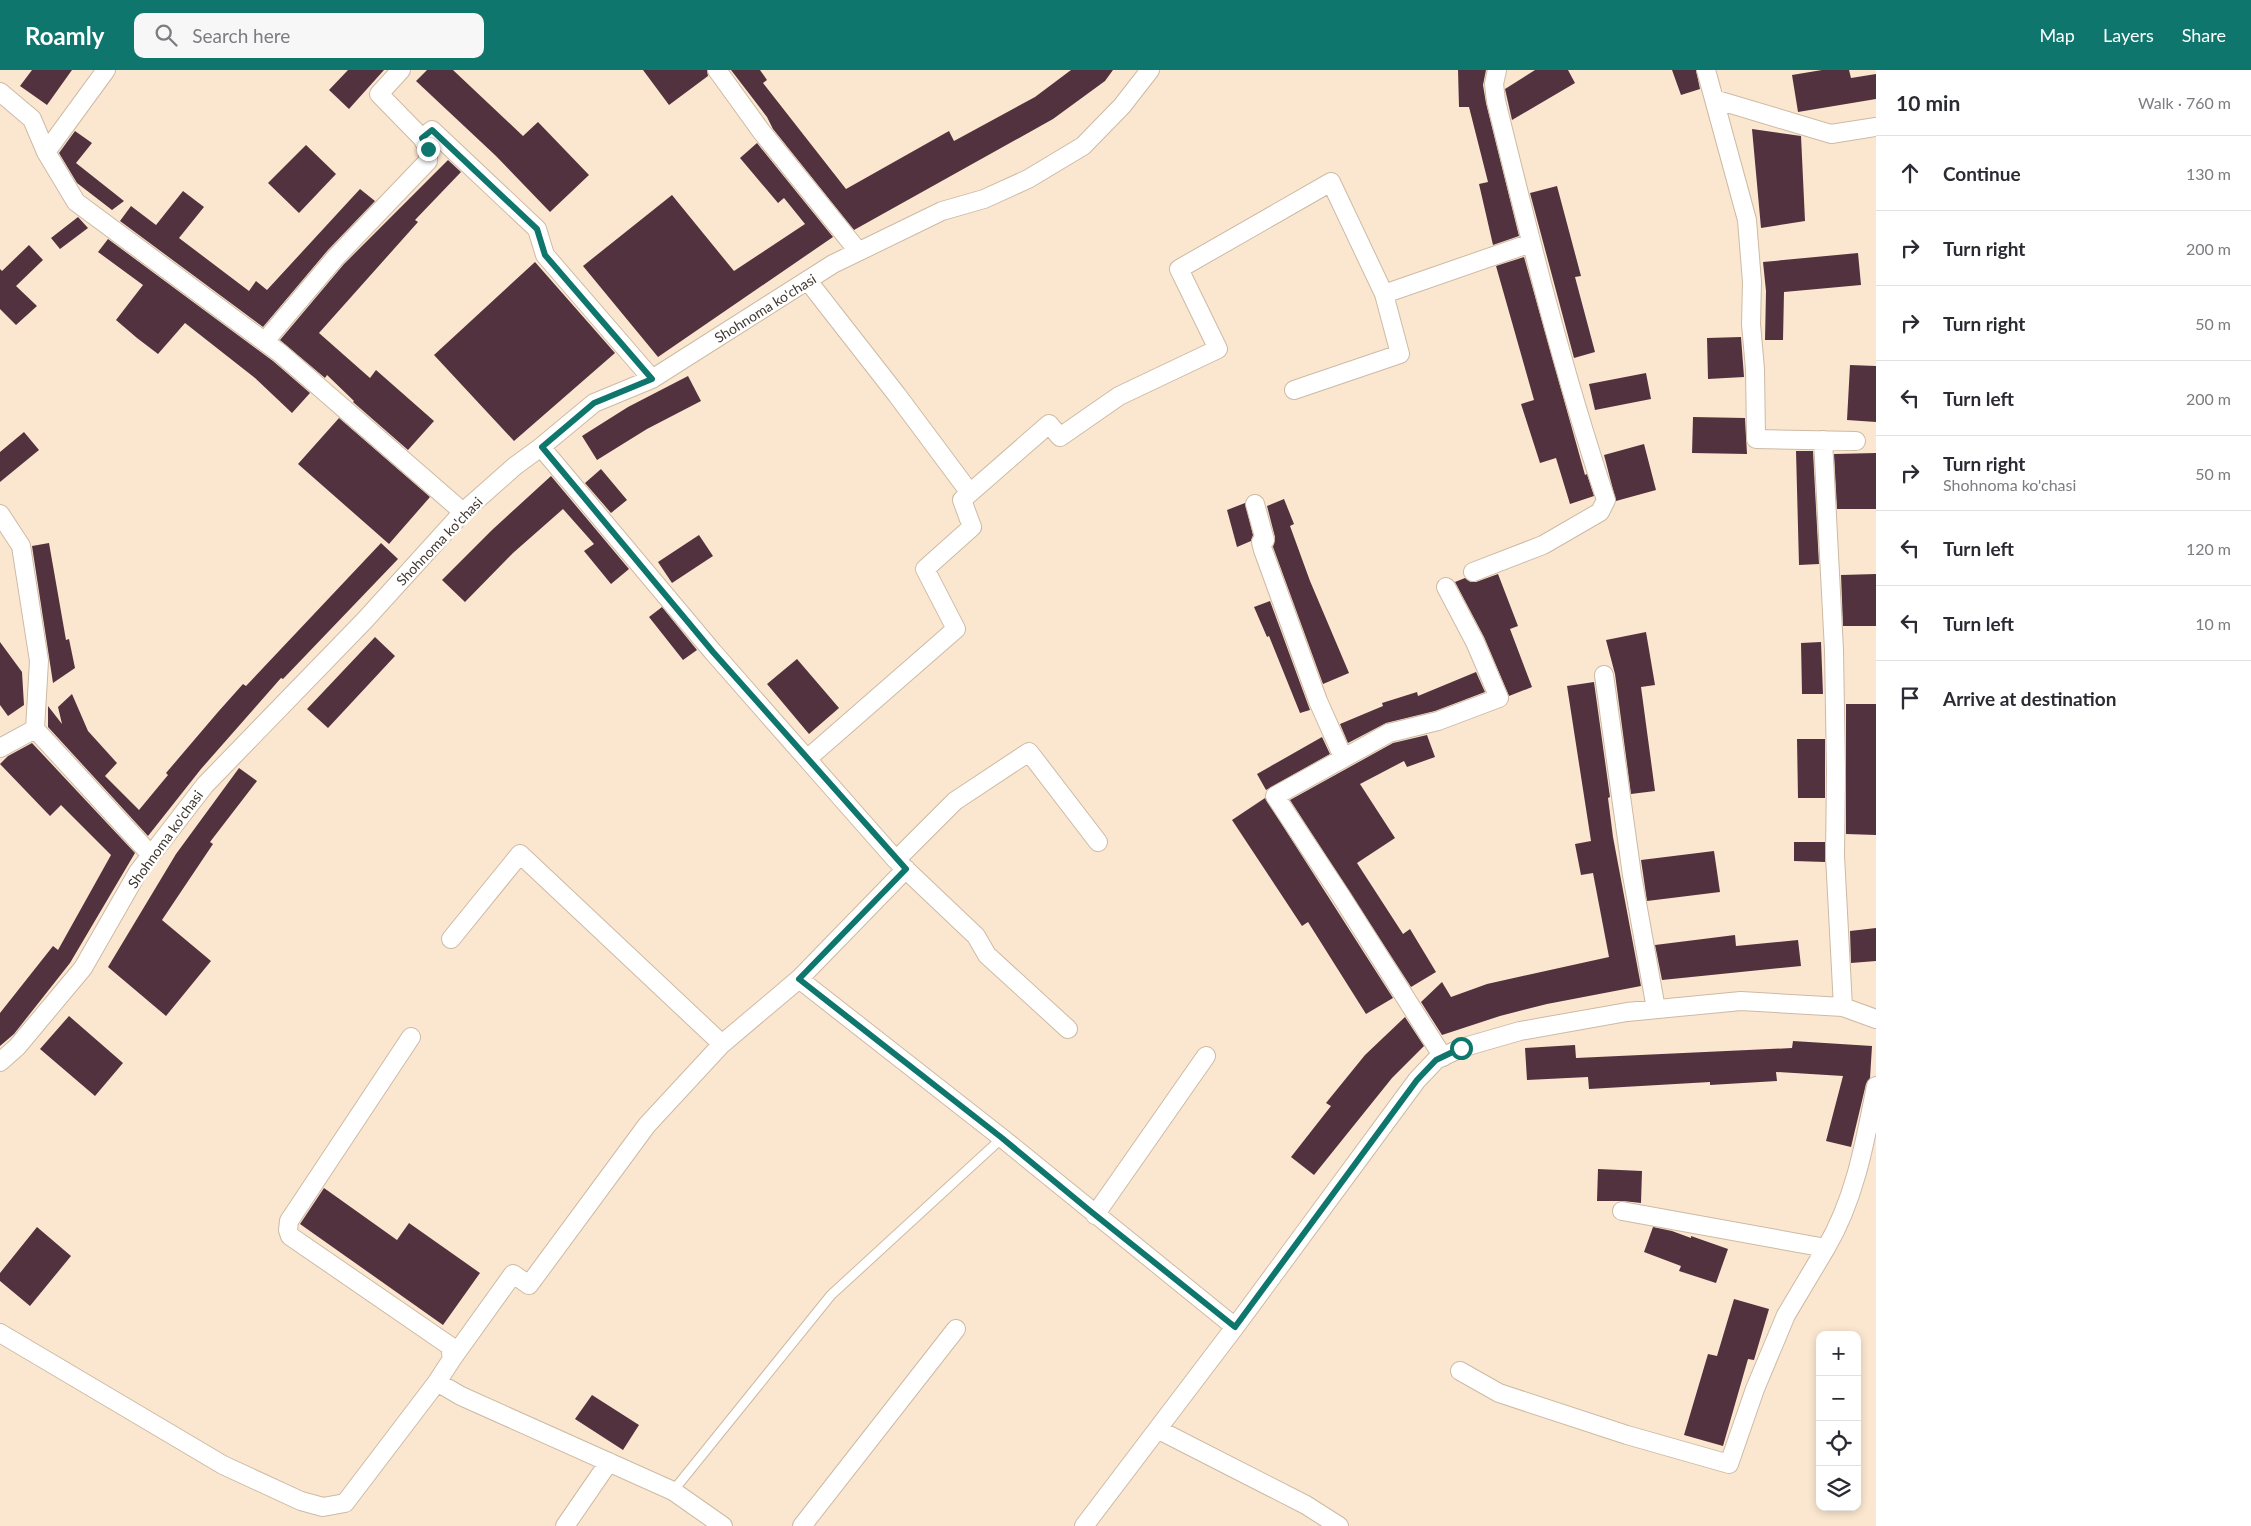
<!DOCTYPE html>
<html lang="en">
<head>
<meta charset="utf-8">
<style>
  :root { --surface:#fff; --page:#f7f7f7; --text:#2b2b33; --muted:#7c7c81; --line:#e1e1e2; --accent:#0f766e }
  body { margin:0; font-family:Lato,sans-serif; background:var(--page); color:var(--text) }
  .controls { position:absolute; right:15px; bottom:15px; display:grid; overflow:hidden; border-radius:10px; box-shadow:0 2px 8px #0003 }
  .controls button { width:45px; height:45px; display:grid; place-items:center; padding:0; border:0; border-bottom:1px solid var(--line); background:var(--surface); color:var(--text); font:25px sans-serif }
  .stop { position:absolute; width:15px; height:15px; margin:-11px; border:4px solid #0f766e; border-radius:50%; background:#fff }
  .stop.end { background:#0f766e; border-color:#fff; box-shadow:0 1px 5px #0008 }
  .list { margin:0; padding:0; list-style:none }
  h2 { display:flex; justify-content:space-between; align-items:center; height:65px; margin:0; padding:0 20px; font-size:21px }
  h2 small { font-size:16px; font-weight:400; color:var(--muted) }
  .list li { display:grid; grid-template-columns:32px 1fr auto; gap:15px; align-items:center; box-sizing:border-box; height:75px; padding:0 20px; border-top:1px solid var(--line) }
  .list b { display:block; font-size:19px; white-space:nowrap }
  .list p { margin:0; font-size:16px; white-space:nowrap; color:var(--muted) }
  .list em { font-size:16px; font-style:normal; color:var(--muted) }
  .icon { flex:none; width:28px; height:28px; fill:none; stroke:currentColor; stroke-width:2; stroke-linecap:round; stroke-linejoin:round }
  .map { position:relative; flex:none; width:1876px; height:1456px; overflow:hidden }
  header { display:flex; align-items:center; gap:30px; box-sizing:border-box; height:70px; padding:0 25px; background:var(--accent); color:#fff }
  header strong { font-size:24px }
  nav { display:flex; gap:28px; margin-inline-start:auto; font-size:18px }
  .search { width:350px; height:45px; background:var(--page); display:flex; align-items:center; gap:12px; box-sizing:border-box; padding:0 18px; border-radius:10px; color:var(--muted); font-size:19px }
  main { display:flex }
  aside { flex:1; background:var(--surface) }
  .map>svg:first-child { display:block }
</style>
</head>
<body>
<header>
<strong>Roamly</strong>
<div class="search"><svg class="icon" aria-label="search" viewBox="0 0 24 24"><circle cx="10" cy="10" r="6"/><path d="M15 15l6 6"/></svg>Search here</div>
<nav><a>Map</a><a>Layers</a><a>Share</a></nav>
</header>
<main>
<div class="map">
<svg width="1876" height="1456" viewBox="0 0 1876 1456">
  <rect width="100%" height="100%" fill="#fbe7d0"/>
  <!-- building -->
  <path fill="#533240" d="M32,0H72L47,35L20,16Z
    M348,0H384L349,39L329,20Z
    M427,0H453L523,66L538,52L589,105L550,142L496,86L416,11Z
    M643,0H707L708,6L669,35Z
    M731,0H760L767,10L763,13L846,119L949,61L954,71L1035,27L1071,0H1113L1105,11L1053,49L854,160L773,59L767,47Z
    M1458,0H1486L1483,15L1486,33L1519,166L1493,175L1479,114L1488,112L1469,37H1459Z
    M1535,0H1568L1575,13L1512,50L1505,19Z
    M1672,0H1696L1700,19L1681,25Z
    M1822,0H1849L1851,8L1876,4V29L1798,42L1792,5Z
    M1752,59L1801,66L1805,151L1761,158Z
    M75,61L92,73L76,93L124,131L112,140L77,113L59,83Z
    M757,73L833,167L658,287L583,196L672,125L734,201L805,154L784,128L778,133L740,88Z
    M306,75L336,104L299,143L268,113Z
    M448,90L461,102L415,150L418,152L319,263L370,308L376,300L434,351L408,380L353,332L354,331L327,305L325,308L280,270L344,194Z
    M1557,116L1581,206L1575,207L1595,282L1574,288L1530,123Z
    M360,119L375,131L328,180L263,257L120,151L131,136L156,155L183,121L204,137L179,168L249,221L256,211L267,220Z
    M78,147L88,158L60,179L51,168Z
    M108,169L273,291L310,323L292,343L255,308L185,253L158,284L137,268L116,250L143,215L98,182Z
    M29,175L43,190L16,216L37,236L16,255L0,239V199L2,201Z
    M1858,183L1861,215L1784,222L1783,270H1765L1766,221L1763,192Z
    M1524,187L1585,405L1587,404L1594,426L1570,434L1556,388L1540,393L1521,334L1534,330L1496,196Z
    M535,192L615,283L514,371L434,285Z
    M1741,267L1744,307L1708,309L1707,268Z
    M1850,295L1876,296V352L1847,350Z
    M1646,303L1651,329L1595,340L1589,314Z
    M688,306L701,331L647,359L597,390L582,366L628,337Z
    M1693,347L1745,348L1747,384L1692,383Z
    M339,348L430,427L389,474L298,394Z
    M24,362L39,380L0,412V382Z
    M1644,374L1656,420L1616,431L1604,385Z
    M1796,381H1813L1819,494L1799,495Z
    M1876,383V439H1837L1834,384Z
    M601,399L627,430L611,443L585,413Z
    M551,406L629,499L611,514L584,481L594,474L563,439L513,483L465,532L442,510L492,460Z
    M1284,429L1294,454L1290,456L1310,511L1349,603L1323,614L1273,477L1275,467L1267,436Z
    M1245,433L1253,465L1251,471L1237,477L1227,440Z
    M699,465L713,486L672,513L658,492Z
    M49,473L66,570L69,569L75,598L53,613L32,476Z
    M381,473L398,489L283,609L281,608L201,699L148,766L48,657V636L62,654L58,637L72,624L88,661L117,693L105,706L139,740L168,705L166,703L218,642L243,614L246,616Z
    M1498,504L1518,556L1510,559L1532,617L1509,626L1484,567L1455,512L1465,508L1471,512H1476Z
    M1876,504V556H1843L1841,505Z
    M1270,531L1310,640L1300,643L1269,566L1267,567L1254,537Z
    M662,537L697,580L683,590L649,547Z
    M1646,562L1655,615L1641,617L1655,721L1631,724L1615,604L1606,570Z
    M375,567L395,586L328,658L307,639Z
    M0,572L22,602L24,635L8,646L0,635Z
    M1821,572L1823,624H1802L1801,573Z
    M797,589L839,638L809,664L767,614Z
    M1476,602L1485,622L1435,641L1386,653L1348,673L1340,654L1383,636L1382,633L1417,622L1418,626Z
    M1594,612L1610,727L1608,728L1613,767L1641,916L1547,934L1500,946L1442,965L1421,932L1442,912L1451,927L1487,914L1609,887L1593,803L1581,805L1575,774L1591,771L1567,616Z
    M1846,634H1876V765L1846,764Z
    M1427,665L1435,687L1407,697L1404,691L1360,714L1395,768L1357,793L1403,864L1410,859L1436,902L1411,917L1290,730L1393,673Z
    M1322,667L1330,684L1266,720L1257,704Z
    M1797,669H1825V728H1798Z
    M32,673L135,783L70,893L14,964L0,976V943L53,876L58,880L111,785L61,735L50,746L0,694L8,686Z
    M239,698L257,711L210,772L213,774L162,850L211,891L166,946L108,897L176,784Z
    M1265,728L1393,928L1366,944L1308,852L1302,856L1232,750Z
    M1794,772H1825V792L1794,791Z
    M1714,781L1720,822L1647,831L1641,790Z
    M1876,858V891L1851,893L1850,861Z
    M1735,865L1736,876L1798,870L1801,896L1662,910L1655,875Z
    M69,946L123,993L95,1026L40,979Z
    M1405,947L1424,976L1392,1008L1314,1105L1291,1087L1331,1036L1326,1033L1365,985Z
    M1793,971L1872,976L1870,1008L1866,1014L1851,1077L1826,1071L1843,1006L1776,1002L1777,1011L1710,1015V1012L1589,1019L1588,1007L1527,1010L1525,978L1575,975L1576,988L1792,978Z
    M1598,1099L1642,1101L1641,1133L1623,1131H1597Z
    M324,1118L397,1170L409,1153L480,1203L443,1255L300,1154Z
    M37,1157L71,1186L30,1236L0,1211V1203Z
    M1653,1157L1672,1161L1691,1168V1166L1728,1179L1716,1213L1679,1201L1681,1196L1644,1182Z
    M1734,1229L1769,1239L1754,1290L1748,1289L1723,1376L1684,1365L1708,1284L1717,1286Z
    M592,1325L639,1355L623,1380L575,1349Z"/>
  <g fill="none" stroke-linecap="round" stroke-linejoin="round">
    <defs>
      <path id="service" d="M673,1421L831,1225L1002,1068"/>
      <path id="minor" d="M717,0L761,61L858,181
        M1706,0L1747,150L1752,212L1751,254L1755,299L1756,369L1856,371
        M0,22L32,49L46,82L76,132L280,283L463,442
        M1714,29L1831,64L1876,57
        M422,68L432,60L537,159L545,185L652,309
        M46,82L106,0
        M265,271L336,187L428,91V79L422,68L379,24L401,0
        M1294,320L1400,284L1384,224L1531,173
        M1823,370L1834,580L1836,702L1835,786L1843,937
        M541,377L713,582L807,689L956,559L925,499L972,457L962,430L970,423L897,325L808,211
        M970,423L1049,354L1060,367L1119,326L1218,279L1179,199L1331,112L1384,224
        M1255,434L1265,470L1261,472L1263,480L1318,631L1343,687
        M0,444L21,476L39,591L35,659L151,785
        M1473,502L1543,475L1600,442L1606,430C1562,299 1529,165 1496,31L1494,14L1497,0
        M1604,605L1632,805L1656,939
        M0,678L35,659
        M807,689L896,790L955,731L1029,682L1098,772
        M898,792L976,866L987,885L1068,959
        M451,869L520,784L722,974
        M799,909L1002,1068L1235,1257
        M411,967L289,1151L288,1160L290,1166L450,1276L452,1289L437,1312
        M1443,987L1341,826L1275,726L1389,663L1438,651L1499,628L1475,572L1446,517
        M0,992L17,977L83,898L138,802L205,715L365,550L463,442L515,396L541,377L594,333L652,309L833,194L942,141L984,129L1028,109L1083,76L1122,36L1150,0
        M1622,1141L1826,1178C1855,1129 1865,1072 1876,1016
        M1095,1145L1206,986
        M0,1263L223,1395L301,1431L323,1437L345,1433L437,1312L461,1326L673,1421L723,1456
        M452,1289L513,1204L529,1215L647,1055L722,974L799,909L906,799
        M1460,1301L1499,1323L1627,1365L1729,1394L1755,1319L1786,1245L1826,1178
        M1159,1360L1306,1435L1339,1456
        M565,1456L609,1392
        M802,1456L956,1259
        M1084,1456L1235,1257L1417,1010L1436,990L1461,978L1520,961L1627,942L1741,931L1843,937L1876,949"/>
    </defs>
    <!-- service casing -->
    <use href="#service" stroke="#cdbaa4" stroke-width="11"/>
    <!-- minor casing -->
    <use href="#minor" stroke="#cdbaa4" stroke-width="20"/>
    <!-- service -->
    <use href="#service" stroke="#fff" stroke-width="9"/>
    <!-- minor -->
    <use href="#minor" stroke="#fff" stroke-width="18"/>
  </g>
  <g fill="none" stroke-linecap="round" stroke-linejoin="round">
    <!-- route -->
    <path stroke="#0f766e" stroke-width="6" d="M428,79L422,68L432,60L537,159L545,185L652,309L594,333L542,377L713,582L906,799L799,909L1002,1068L1089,1140L1235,1257L1417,1010L1436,990L1461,978"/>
  </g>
  <g text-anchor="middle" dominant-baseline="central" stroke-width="5" stroke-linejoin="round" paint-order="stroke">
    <!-- street labels -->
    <g font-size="14" fill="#403830" stroke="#fff">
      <text transform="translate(765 238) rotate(-32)">Shohnoma ko'chasi</text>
      <text transform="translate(439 471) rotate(-46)">Shohnoma ko'chasi</text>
      <text transform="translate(165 769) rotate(-54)">Shohnoma ko'chasi</text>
    </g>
  </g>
</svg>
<div class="controls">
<button>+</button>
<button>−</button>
<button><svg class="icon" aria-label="locate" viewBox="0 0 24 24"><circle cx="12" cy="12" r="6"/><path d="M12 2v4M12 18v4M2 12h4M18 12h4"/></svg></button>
<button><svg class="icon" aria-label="layers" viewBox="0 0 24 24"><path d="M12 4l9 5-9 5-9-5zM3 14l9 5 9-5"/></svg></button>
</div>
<div class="stop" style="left:1461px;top:978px"></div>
<div class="stop end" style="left:428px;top:79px"></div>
</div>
<aside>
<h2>10 min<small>Walk · 760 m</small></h2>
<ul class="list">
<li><svg class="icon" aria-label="ahead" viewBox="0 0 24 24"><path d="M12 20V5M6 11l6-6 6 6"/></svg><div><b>Continue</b></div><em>130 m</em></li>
<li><svg class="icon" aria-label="right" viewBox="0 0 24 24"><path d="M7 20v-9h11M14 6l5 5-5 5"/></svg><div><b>Turn right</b></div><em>200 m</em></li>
<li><svg class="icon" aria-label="right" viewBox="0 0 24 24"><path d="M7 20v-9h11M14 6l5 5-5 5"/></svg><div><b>Turn right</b></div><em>50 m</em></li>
<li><svg class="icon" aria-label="left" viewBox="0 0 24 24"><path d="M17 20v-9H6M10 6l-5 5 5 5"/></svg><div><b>Turn left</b></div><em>200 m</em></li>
<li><svg class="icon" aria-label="right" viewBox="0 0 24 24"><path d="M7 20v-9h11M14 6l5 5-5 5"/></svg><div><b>Turn right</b><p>Shohnoma ko'chasi</p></div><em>50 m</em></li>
<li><svg class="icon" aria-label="left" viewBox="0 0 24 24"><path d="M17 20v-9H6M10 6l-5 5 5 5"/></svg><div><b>Turn left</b></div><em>120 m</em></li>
<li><svg class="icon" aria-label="left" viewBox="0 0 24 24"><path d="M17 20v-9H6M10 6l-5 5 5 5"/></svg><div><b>Turn left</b></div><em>10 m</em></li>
<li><svg class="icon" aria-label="arrive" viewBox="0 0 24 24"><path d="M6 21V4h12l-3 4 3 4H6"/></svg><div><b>Arrive at destination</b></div></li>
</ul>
</aside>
</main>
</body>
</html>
